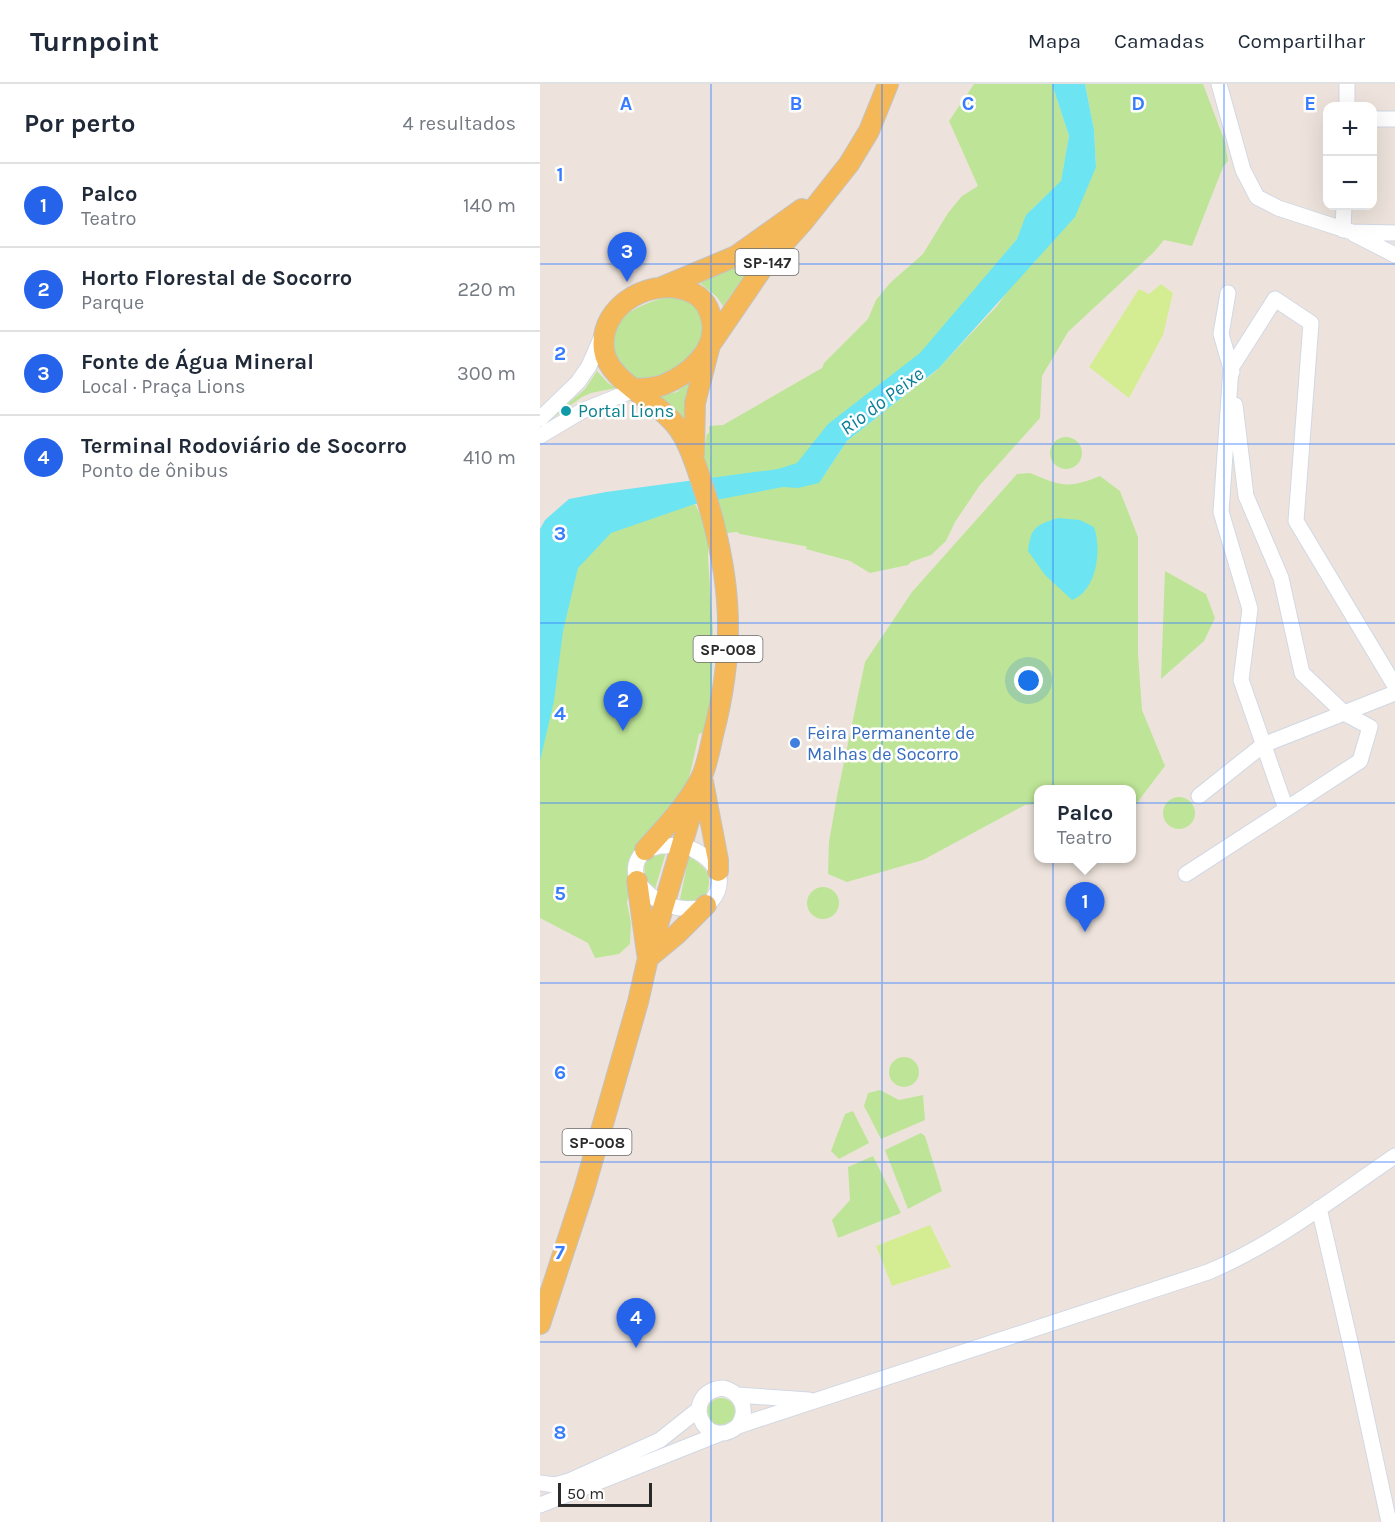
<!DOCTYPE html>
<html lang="pt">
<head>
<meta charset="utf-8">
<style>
  :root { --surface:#fff; --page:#f2f2f3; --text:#1f2937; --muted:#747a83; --line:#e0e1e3; --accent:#2563eb }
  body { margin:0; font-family:Karla,sans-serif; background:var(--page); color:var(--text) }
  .controls { position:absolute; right:18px; top:18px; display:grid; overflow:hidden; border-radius:12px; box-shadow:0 6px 24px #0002 }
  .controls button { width:54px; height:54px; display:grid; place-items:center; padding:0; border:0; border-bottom:2px solid var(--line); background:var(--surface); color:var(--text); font:30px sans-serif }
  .scale { position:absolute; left:18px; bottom:15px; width:94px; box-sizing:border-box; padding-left:6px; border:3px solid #2a2a2a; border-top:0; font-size:16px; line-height:21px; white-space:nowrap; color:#2a2a2a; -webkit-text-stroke:4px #fff; paint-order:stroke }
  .you { position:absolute; left:489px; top:597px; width:21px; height:21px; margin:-15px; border:4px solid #fff; border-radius:50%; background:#1a73e8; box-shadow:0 0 0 9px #1a73e833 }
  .badge { display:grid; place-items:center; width:39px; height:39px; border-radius:50%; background:var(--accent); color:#fff; font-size:20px; font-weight:700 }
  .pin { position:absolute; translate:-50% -50px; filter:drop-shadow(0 2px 3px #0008) }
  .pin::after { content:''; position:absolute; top:32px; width:21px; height:18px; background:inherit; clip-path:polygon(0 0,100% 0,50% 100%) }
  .popup { position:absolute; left:494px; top:701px; width:102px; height:78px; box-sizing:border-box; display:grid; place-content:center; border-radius:12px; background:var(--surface); filter:drop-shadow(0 2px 4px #0005); font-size:20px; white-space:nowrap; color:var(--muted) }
  .popup b { font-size:22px; color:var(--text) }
  .popup::after { content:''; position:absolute; left:50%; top:100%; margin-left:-12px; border:12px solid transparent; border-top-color:var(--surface) }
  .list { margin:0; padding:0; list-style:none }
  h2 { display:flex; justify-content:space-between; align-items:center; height:78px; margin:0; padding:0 24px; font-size:26px }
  h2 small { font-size:20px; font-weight:400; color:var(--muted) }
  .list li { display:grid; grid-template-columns:39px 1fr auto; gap:18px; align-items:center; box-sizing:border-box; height:84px; padding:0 24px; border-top:2px solid var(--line) }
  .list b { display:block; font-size:22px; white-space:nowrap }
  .list p { margin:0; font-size:20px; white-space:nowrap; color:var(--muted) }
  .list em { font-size:20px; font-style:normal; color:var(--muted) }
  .map { position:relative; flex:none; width:855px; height:1438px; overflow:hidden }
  header { display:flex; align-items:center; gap:36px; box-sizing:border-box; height:84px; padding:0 30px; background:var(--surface); border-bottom:2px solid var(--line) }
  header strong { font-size:28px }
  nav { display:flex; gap:33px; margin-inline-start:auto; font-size:21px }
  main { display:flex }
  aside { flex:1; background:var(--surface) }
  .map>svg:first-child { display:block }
</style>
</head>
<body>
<header>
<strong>Turnpoint</strong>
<nav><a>Mapa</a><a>Camadas</a><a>Compartilhar</a></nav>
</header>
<main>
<aside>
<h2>Por perto<small>4 resultados</small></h2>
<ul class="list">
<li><span class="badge">1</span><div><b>Palco</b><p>Teatro</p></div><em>140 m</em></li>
<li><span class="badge">2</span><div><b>Horto Florestal de Socorro</b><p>Parque</p></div><em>220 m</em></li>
<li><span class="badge">3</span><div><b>Fonte de Água Mineral</b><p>Local · Praça Lions</p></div><em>300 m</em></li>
<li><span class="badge">4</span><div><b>Terminal Rodoviário de Socorro</b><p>Ponto de ônibus</p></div><em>410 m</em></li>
</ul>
</aside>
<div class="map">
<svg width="855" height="1438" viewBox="0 0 855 1438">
  <rect width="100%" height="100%" fill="#ede3dc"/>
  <!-- green -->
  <path fill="#bee597" d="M434,0H512L529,52L521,98L492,125L487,139L477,155L352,310L317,335L269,364L264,386L285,390L307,357L396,287L457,222L556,83L554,46L545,0H663L685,58L688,77L683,83L652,162L624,156L614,168L528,248L502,292L500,334L440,401L415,438L406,457L391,471L371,478L368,481L330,489L310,477L266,465L267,463L264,462L200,450L197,448L187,449L163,372L167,350L169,349V342L183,341L282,284L284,279L328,235L336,216L350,199L383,170L408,129L422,112L438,102L409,37Z
    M221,168L183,222L177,213L160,199Z
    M128,213C152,214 156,220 166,240C164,248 162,259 157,265C143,283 106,307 85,288C69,273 69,245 86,231C99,221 113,217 128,213Z
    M57,287L68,299L76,304L51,309L42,313L0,343L45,305Z
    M153,295L145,344L131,324L119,312L137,308Z
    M510 369a16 16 0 1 1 32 0a16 16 0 1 1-32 0Z
    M490,389C521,402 528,405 560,392L580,407L598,453V570L602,626L625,682L596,720H592V706H498V720L485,721L383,776L307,798L288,790L289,758L297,712L325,578L372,508L477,390Z
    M155,420L169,448L168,474L173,547L171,646L159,650L151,686L142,717L91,792L87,819L91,839L90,860L79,870L55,874L48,859L0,834V517L35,454Z
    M625,487L666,510L675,534L664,557L621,595Z
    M623 729a16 16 0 1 1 32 0a16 16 0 1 1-32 0Z
    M126,768L115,805L106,796L104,781L111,772Z
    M149,772C168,785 174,791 165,814L139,820Z
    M267 819a16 16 0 1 1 32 0a16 16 0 1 1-32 0Z
    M349 988a15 15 0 1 1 30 0a15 15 0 1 1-30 0Z
    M340,1006L359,1016L383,1011L385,1036L341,1055L324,1022L328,1009Z
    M313,1027L329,1059L299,1075L291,1067L305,1030Z
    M381,1049L385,1052L402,1107L368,1125L345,1066Z
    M333,1072L361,1129L298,1154L292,1136L310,1116L308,1083Z
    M167 1328a14 14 0 1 1 28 0a14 14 0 1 1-28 0Z"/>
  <!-- pitch -->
  <path fill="#d5ed92" d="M621,200L633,209L623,251L589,314L549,283L599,205L609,210Z
    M390,1141L411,1183L352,1202L336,1162Z"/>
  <!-- water -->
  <path fill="#6ce4f2" d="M512,0H545L554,46L556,83L535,133L399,284L307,357L279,399L258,404L243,403L155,420L71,449L38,484L23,547L14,617L0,677V445L5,436L29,415L66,408L238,385L257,379L288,340L380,269L477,155L486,131L521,97L529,52Z
    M518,434L540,436L554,443C562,465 557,507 532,516L505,491L488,467C491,443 496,441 518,434Z"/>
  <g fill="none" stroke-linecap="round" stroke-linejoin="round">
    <defs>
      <path id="minor" d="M679,0L703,86L717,113L738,124L812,148L855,149
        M807,22V0
        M832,35H855
        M803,146L804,122
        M814,150L855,171
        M688,209L681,250L692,288
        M0,335L38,298L49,282L62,252
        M0,352L42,327L96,305
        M659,712L723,661L855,609
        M746,725L701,596L710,525L681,428L691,284L735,215L771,239L756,437L855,602
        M120,762C128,762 136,761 143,762C167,768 192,792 172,816C149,843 68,803 105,766Z
        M646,790L820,677L830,643L804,629L762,589L741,494L706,412L695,321
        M779,1124L811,1262L849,1438
        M197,1311L269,1316
        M198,1342C209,1326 202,1309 183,1304C139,1308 163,1370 198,1342L668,1188C735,1160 795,1113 855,1072
        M0,1399L15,1401L29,1397L120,1356L159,1325
        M0,1421L179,1350"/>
      <path id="major" d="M122,203L196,172L262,125
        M96,305C105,304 115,304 123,301C148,291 177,267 172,238C170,225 165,215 153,209C115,190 58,220 64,266C68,299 124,318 142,350C153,368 158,389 165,409C192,495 196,563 173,651C170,664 167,682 161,694C147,721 125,744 105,766
        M154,369L155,319L170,261L226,179L263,138L309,80L329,47L348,0
        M163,698L178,776V787
        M97,797L107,869
        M108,874L137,850L166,821
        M0,1240L44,1106L98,918L108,874L157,710"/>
    </defs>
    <!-- minor casing -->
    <use href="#minor" stroke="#d1d8e4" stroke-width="17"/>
    <!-- major casing -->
    <use href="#major" stroke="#c3c3c3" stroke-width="22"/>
    <!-- minor -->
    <use href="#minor" stroke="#fff" stroke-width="15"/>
    <!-- major -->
    <use href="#major" stroke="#f5b859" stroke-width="20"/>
  </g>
  <!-- grid -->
  <path fill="none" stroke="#377cff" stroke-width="1.5" stroke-opacity="0.55" d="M171,0V1438M342,0V1438M513,0V1438M684,0V1438M0,180H855M0,360H855M0,539H855M0,719H855M0,899H855M0,1078H855M0,1258H855"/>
  <!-- markers -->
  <circle fill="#0f9aa8" stroke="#fff" stroke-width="2" cx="26" cy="327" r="6"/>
  <circle fill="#3f7fe0" stroke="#fff" stroke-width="2" cx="255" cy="659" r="6"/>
  <g text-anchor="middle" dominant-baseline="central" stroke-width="5" stroke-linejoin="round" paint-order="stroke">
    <!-- shield labels -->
    <g fill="#fff" stroke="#6a6a6a" stroke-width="1.5">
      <rect x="195.5" y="165" width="63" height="26" rx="4.5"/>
      <rect x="153.5" y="552" width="69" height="26" rx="4.5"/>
      <rect x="22.5" y="1045" width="69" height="26" rx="4.5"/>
    </g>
    <g font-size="16" font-weight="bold" fill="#2a2a2a">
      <text x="227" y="178">SP-147</text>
      <text x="188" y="565">SP-008</text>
      <text x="57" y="1058">SP-008</text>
    </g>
    <!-- culture labels -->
    <g font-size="18" fill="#0d838f" stroke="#fff" text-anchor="start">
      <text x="38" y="327">Portal Lions</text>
    </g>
    <!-- shop labels -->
    <g font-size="18" fill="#366cbe" stroke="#fff" text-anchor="start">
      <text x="267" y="649">Feira Permanente de<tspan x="267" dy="21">Malhas de Socorro</tspan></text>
    </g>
    <!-- water labels -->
    <g font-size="20" font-style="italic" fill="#097e99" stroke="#fff">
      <text transform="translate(342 317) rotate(-37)">Rio do Peixe</text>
    </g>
  </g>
  <g font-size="20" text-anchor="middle" font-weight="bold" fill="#377cff" stroke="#fff" stroke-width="5" stroke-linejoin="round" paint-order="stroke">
    <text x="86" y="26">A</text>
    <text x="256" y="26">B</text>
    <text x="428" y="26">C</text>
    <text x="598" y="26">D</text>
    <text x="770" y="26">E</text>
    <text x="20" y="97">1</text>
    <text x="20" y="276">2</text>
    <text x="20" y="456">3</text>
    <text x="20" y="636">4</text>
    <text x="20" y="816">5</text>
    <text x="20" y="995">6</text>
    <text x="20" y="1175">7</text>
    <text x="20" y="1355">8</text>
  </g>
</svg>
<div class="controls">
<button>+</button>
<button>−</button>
</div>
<div class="scale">50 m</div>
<div class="you"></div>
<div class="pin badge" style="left:545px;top:848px">1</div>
<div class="popup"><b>Palco</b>Teatro</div>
<div class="pin badge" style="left:83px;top:647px">2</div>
<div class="pin badge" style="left:87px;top:198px">3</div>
<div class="pin badge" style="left:96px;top:1264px">4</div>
</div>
</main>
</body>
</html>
